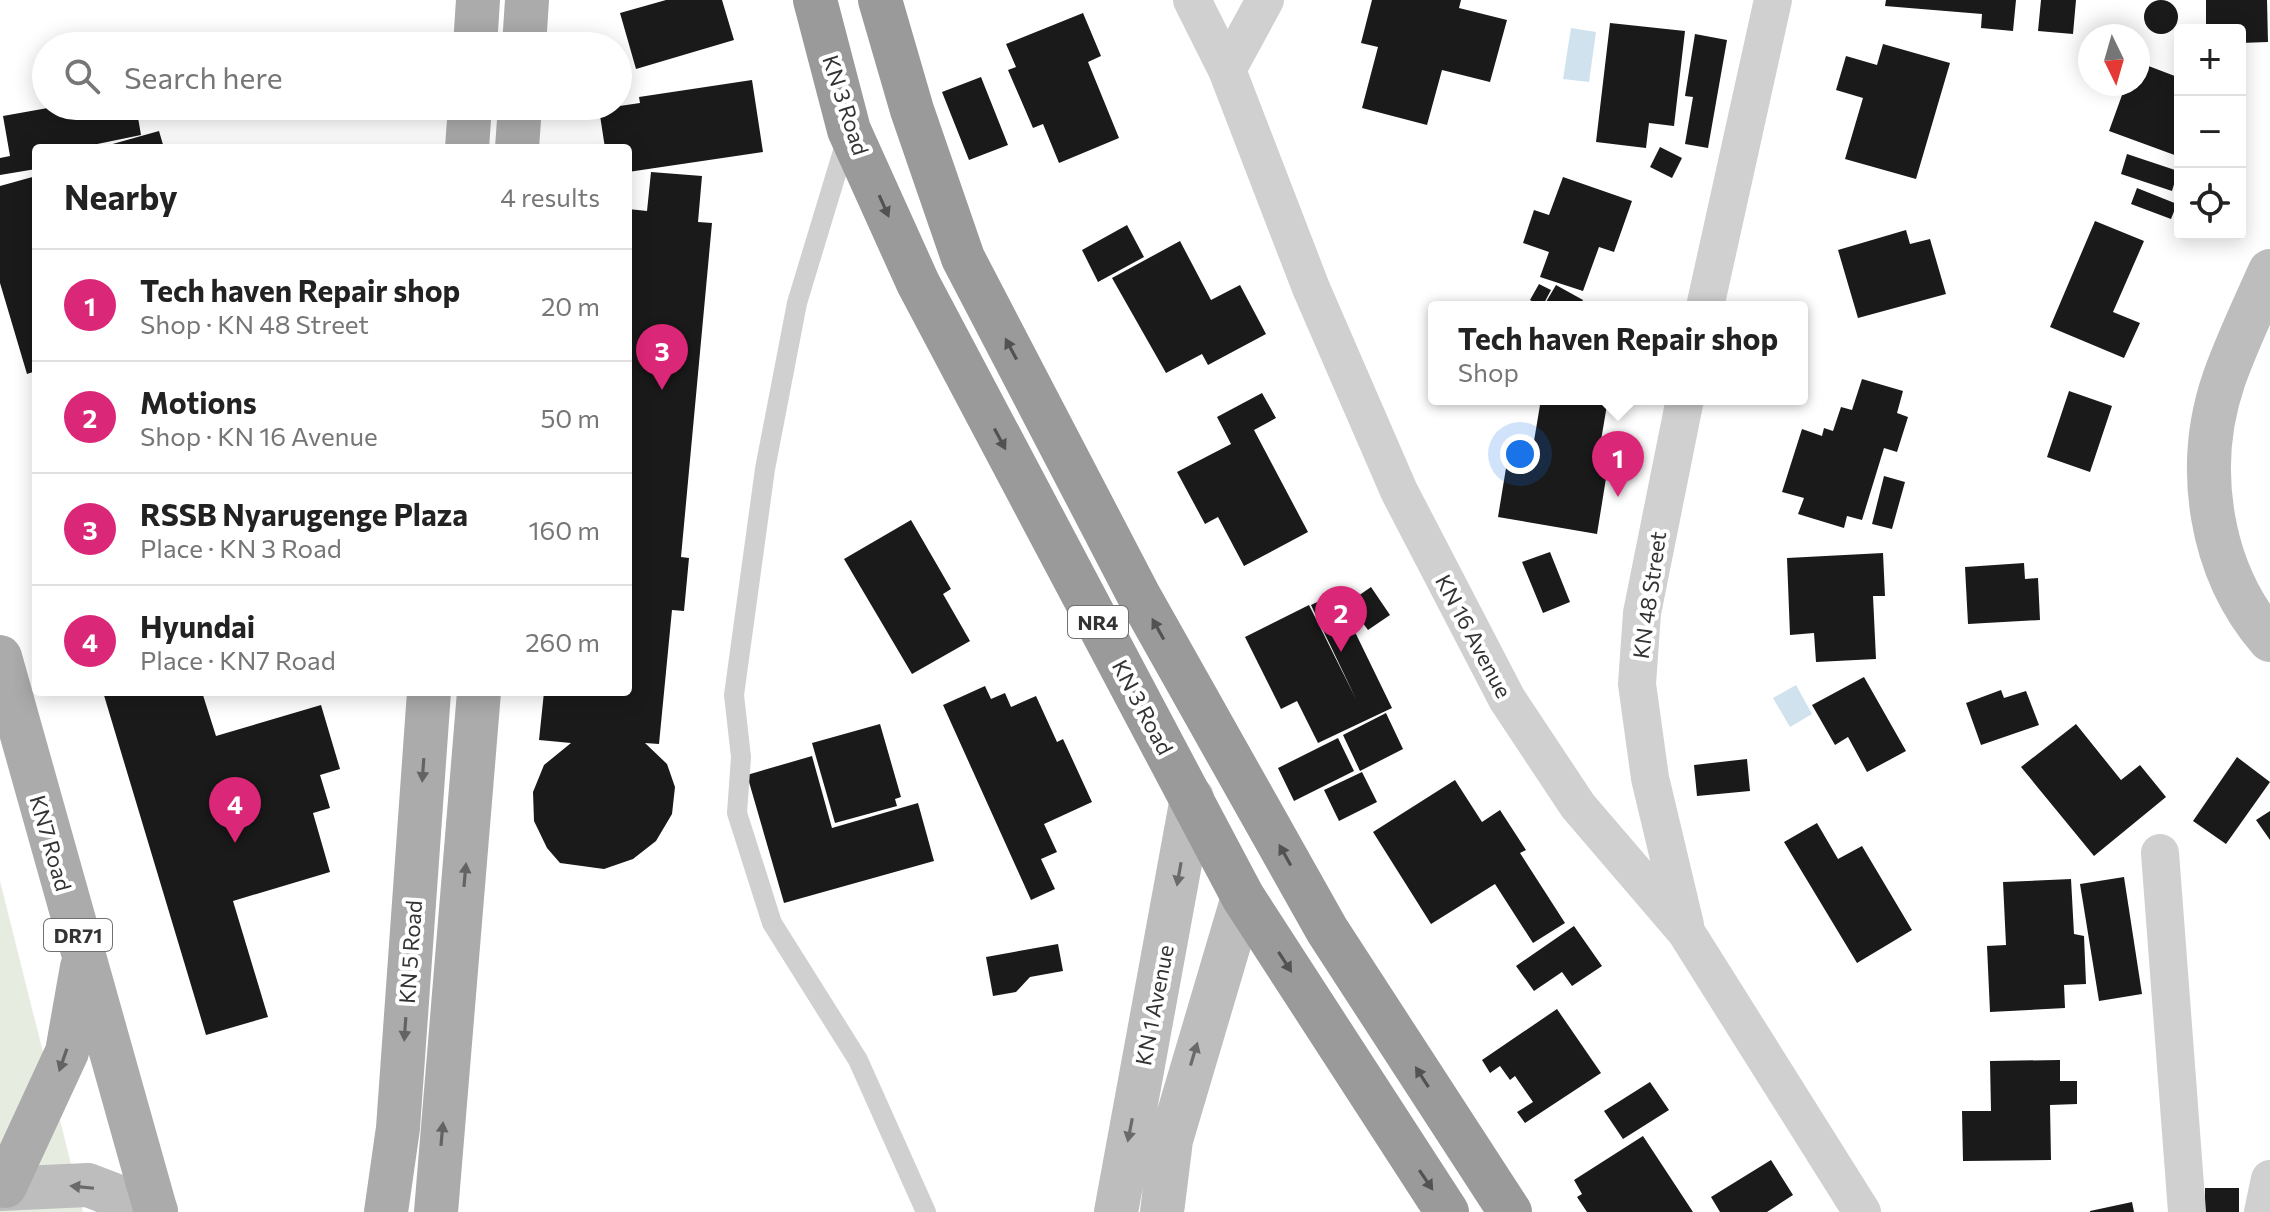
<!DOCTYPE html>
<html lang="en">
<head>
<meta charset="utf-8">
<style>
  :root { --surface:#fff; --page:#f6f6f6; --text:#222; --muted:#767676; --line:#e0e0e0; --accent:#db2777 }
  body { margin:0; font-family:Commissioner,sans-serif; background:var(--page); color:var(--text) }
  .controls { position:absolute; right:24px; top:24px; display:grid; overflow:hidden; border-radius:8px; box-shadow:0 4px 20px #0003 }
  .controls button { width:72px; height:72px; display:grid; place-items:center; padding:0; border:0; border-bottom:2px solid var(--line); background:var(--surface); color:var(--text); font:40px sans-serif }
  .compass { position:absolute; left:2078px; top:24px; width:72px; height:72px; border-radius:50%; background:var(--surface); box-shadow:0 4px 20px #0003; rotate:175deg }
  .you { position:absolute; left:1520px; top:454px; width:28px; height:28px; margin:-20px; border:6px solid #fff; border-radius:50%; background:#1a73e8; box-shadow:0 0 0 12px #1a73e833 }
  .badge { display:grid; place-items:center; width:52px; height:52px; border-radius:50%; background:var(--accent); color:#fff; font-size:26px; font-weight:700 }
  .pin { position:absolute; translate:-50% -66px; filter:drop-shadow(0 2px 4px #0008) }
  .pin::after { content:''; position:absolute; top:42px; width:28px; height:24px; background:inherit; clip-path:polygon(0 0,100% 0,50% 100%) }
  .popup { position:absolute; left:1428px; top:301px; width:380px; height:104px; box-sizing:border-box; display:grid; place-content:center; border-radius:8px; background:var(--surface); filter:drop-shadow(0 2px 6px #0005); font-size:26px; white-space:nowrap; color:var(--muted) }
  .popup b { font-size:30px; color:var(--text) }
  .popup::after { content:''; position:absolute; left:50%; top:100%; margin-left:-16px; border:16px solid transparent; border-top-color:var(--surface) }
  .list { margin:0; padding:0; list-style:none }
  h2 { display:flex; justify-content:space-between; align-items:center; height:104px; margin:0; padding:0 32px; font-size:34px }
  h2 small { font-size:26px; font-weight:400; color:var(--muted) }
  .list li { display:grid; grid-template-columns:52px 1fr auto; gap:24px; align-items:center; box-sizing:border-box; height:112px; padding:0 32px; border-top:2px solid var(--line) }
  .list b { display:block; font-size:30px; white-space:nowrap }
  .list p { margin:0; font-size:26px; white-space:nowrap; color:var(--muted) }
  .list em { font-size:26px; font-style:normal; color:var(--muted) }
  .icon { flex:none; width:44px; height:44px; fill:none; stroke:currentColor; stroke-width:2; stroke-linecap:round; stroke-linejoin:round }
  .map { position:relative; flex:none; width:2270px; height:1212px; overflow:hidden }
  .search { position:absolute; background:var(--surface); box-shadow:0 4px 20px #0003; left:32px; top:32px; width:600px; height:88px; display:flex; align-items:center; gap:20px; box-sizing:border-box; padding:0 28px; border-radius:44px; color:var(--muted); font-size:30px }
  .panel { position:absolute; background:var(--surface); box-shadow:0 4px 20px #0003; left:32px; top:144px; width:600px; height:552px; border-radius:8px }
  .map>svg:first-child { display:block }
</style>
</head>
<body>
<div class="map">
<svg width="2270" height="1212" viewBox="0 0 2270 1212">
  <rect width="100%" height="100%" fill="#fff"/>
  <!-- green -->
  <path fill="#e6ecdf" d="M0,881L83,1212H0Z"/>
  <!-- water -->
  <path fill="#cfe2ee" d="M1571,28L1596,32L1589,82L1563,79Z
    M1796,685L1812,714L1790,727L1773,698Z"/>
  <!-- building -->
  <path fill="#1a1a1a" d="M666,0H722L734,40L636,69L620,13Z
    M1372,0H1461L1459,8L1507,20L1490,82L1442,70L1427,125L1362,108L1378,47L1361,43Z
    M1886,0H2016L2013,31L1981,28L1982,14L1885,6Z
    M2041,0H2076L2073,34L2038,31Z
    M2206,0H2267L2268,42L2240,43V30H2206Z
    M2144 17a17 17 0 1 1 34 0a17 17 0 1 1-34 0Z
    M1083,13L1101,56L1088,62L1119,138L1059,163L1043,124L1033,128L1008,70L1016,67L1006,44Z
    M1610,23L1685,31L1674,126L1649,123L1646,148L1596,142Z
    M1695,34L1727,40L1708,148L1685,144L1693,97L1685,96Z
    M1883,44L1950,63L1916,179L1845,159L1863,98L1836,90L1846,56L1877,65Z
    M2138,62L2180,78V157L2109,131L2126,84H2138Z
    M981,77L1008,145L969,160L942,92Z
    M752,80L763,152L628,172V148H605L599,109L640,103L639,97Z
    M59,106H136L141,135L78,148H36V169L0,175V158L10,156L3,116Z
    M159,131L164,148H110L109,145Z
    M1660,147L1682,158L1672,178L1650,167Z
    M2127,154L2178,171L2172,191L2121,174Z
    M651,172L702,176L698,222L712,223L681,557L689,558L684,611L672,610L659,744L645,743L667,764L675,787L672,814L656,841L633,859L604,869L560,863L547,848L534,821L533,792L544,765L571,743L539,740L544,692H628V209L647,211Z
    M36,176V371L27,374L0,283V186Z
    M1563,177L1632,201L1614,252L1599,247L1583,291L1540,277L1549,252L1523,243L1534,210L1549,215Z
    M2137,188L2177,204L2171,219L2131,204Z
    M2095,221L2144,241L2113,312L2140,323L2124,358L2050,327Z
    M1127,225L1144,257L1098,282L1082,250Z
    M1906,230L1910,244L1930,239L1946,294L1858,318L1838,250Z
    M1180,241L1211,300L1240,285L1266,334L1208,365L1202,354L1166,373L1112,278Z
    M1539,284L1551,290L1542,307L1530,300Z
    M1556,285L1583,300L1580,307H1554L1546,302Z
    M1862,379L1903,391L1897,413L1908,417L1897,452L1884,448L1862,520L1847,516L1844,528L1798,514L1804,498L1782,492L1802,429L1822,436L1824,428L1833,431L1841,407L1852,410Z
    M2069,391L2112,406L2090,472L2047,457Z
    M1262,393L1276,418L1254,430L1308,532L1244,566L1218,517L1205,524L1177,472L1231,444L1217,417Z
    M1541,399H1608L1597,464L1608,466L1597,534L1498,517L1507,462L1530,465Z
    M1884,476L1905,482L1892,529L1872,524Z
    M911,520L951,589L943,594L970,641L912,674L844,559Z
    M1550,552L1570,602L1543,613L1522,562Z
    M1883,553L1885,596H1873L1876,659L1816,662L1814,633L1790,635L1787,558Z
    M2024,563L2025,579L2038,578L2040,620L1968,624L1965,567Z
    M1371,587L1390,615L1368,630L1348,603Z
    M1336,593L1392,708L1318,743L1297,701L1281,709L1245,637L1309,605L1356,699L1311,605Z
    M1864,677L1906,751L1867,772L1848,737L1835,745L1812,705Z
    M985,686L991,699L1005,693L1011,707L1036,696L1057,742L1063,739L1092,802L1044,824L1057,852L1041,859L1055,889L1031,900L943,705Z
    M2001,690L2004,698L2026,691L2039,725L1981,745L1966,703Z
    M103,692H202L216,736L321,705L340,769L320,775L330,808L313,813L330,872L233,901L268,1017L206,1035Z
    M1386,713L1403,749L1360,771L1343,735Z
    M880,724L901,797L895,799L897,806L835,823L812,743Z
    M2076,724L2121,780L2140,765L2166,797L2094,856L2021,767Z
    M1338,738L1354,771L1294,801L1278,768Z
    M812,756L832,828L918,803L934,861L784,903L747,775Z
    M2237,757L2270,782L2226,844L2193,821Z
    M1747,759L1750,791L1697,796L1694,765Z
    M1362,772L1377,802L1339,821L1324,790Z
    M1455,780L1482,822L1500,810L1526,850L1520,853L1565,923L1533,943L1495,884L1431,924L1373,832Z
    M2270,811V840L2256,820Z
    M1817,823L1838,859L1862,846L1912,930L1857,963L1784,842Z
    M2124,877L2142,994L2099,1001L2080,884Z
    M2071,879L2074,934L2084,936L2086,984L2064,985L2065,1008L1990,1012L1987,946L2006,945L2003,882Z
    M1574,926L1602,966L1572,986L1562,972L1534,991L1516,966Z
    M1058,944L1063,971L1030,977L1016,992L993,996L986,957Z
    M1557,1009L1601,1073L1525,1123L1517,1112L1533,1102L1515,1076L1510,1080L1500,1066L1490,1073L1482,1060Z
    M2060,1060V1081H2077V1104L2050,1105L2051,1160L1963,1161L1962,1111H1991L1990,1061Z
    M1650,1082L1669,1110L1623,1139L1604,1111Z
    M1643,1136L1693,1212H1587L1577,1197L1582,1194L1574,1180Z
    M1771,1160L1793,1195L1767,1212H1720L1711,1197Z
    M2205,1188H2239V1212H2205Z
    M2132,1202L2134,1212H2090V1211Z"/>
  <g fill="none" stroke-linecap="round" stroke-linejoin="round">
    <!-- lane -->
    <path stroke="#d0d0d0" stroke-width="20" d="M847,138L797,303L765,469L734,695L741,757L737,813L772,923L858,1060L926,1212"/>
    <!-- street -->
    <path stroke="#d0d0d0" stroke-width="38" d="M1192,0L1227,70L1311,288L1399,491L1507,699L1578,806L1686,932L1862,1212
      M1227,70L1265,0
      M1705,307L1773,0
      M2160,853L2187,1212
      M1685,925L1650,778L1637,684L1642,613L1685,399
      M2263,1212L2270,1179"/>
    <!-- secondary -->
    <path stroke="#bdbdbd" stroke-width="44" d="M2270,271C2254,307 2237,342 2224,379C2194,466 2209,570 2270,640
      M0,1189L88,1185L156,1211
      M1116,1212L1192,798
      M1162,1212L1171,1140L1243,897"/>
    <!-- primary -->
    <path stroke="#ababab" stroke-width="44" d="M475,46L478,0
      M524,46L527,0
      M467,148L470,106
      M517,148L520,106
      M0,657L156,1212
      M5,1186L67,1052L82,967
      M386,1212L398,1128L429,692
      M436,1212L479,692"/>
    <!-- highway -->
    <path stroke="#9a9a9a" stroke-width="44" d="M815,0L849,130L918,283L1243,897L1447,1212
      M880,0L912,110L963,258L1138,594L1327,930L1510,1212"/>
  </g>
  <!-- one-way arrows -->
  <defs><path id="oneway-solid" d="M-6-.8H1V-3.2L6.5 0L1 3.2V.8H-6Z" transform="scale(2)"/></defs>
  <g fill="#525252">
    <use href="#oneway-solid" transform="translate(884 206) rotate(66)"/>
    <use href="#oneway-solid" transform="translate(1011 349) rotate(-118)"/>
    <use href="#oneway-solid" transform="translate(1000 439) rotate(62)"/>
    <use href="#oneway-solid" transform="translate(1158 629) rotate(-119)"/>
    <use href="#oneway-solid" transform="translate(1285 855) rotate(-119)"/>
    <use href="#oneway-solid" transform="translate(1285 962) rotate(57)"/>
    <use href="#oneway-solid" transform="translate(1422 1077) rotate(-123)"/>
    <use href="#oneway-solid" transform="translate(1426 1180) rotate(56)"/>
  </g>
  <g fill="#636363">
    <use href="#oneway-solid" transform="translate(423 770) rotate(94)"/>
    <use href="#oneway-solid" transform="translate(465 875) rotate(-85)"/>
    <use href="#oneway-solid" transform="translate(405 1029) rotate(94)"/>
    <use href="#oneway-solid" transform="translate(63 1060) rotate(109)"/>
    <use href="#oneway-solid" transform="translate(442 1134) rotate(-85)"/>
  </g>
  <g fill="#6a6a6a">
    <use href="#oneway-solid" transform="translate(1179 874) rotate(100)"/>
    <use href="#oneway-solid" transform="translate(1194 1054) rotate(-73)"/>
    <use href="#oneway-solid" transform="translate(1130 1130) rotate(101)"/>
    <use href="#oneway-solid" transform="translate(82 1187) rotate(-174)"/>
  </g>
  <g text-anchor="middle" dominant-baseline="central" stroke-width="8" stroke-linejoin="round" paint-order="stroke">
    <!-- shield labels -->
    <g fill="#fff" stroke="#707070" stroke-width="2">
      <rect x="1068" y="606" width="60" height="32" rx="6"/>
      <rect x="44" y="919" width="68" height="32" rx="6"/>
    </g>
    <g font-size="20" font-weight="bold" fill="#333">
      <text x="1098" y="622">NR4</text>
      <text x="78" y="935">DR71</text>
    </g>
    <!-- street labels -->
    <g font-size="22" fill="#333" stroke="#fff">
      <text transform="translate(846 105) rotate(72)">KN 3 Road</text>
      <text transform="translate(1649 595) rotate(-82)">KN 48 Street</text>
      <text transform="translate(1474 636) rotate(62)">KN 16 Avenue</text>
      <text transform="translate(1143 707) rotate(62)">KN 3 Road</text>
      <text transform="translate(51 843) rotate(74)">KN7 Road</text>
      <text transform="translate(410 952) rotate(-86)">KN 5 Road</text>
      <text transform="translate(1154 1005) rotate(-79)">KN 1 Avenue</text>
    </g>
  </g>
</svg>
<div class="controls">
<button>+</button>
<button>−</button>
<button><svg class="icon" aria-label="locate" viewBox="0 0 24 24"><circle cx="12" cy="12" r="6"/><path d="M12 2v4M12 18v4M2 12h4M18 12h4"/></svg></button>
</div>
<svg class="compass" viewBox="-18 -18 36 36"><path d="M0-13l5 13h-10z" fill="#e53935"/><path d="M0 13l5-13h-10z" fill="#767676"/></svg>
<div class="you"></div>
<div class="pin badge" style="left:1618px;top:497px">1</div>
<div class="popup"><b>Tech haven Repair shop</b>Shop</div>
<div class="pin badge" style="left:1341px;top:652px">2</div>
<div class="pin badge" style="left:662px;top:390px">3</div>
<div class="pin badge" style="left:235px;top:843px">4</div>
<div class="search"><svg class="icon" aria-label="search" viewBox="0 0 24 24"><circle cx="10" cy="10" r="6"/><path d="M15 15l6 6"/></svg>Search here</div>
<section class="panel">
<h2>Nearby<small>4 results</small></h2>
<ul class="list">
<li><span class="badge">1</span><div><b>Tech haven Repair shop</b><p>Shop · KN 48 Street</p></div><em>20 m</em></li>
<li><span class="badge">2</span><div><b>Motions</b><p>Shop · KN 16 Avenue</p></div><em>50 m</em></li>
<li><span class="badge">3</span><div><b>RSSB Nyarugenge Plaza</b><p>Place · KN 3 Road</p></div><em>160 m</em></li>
<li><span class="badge">4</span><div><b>Hyundai</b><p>Place · KN7 Road</p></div><em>260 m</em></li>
</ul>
</section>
</div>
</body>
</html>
